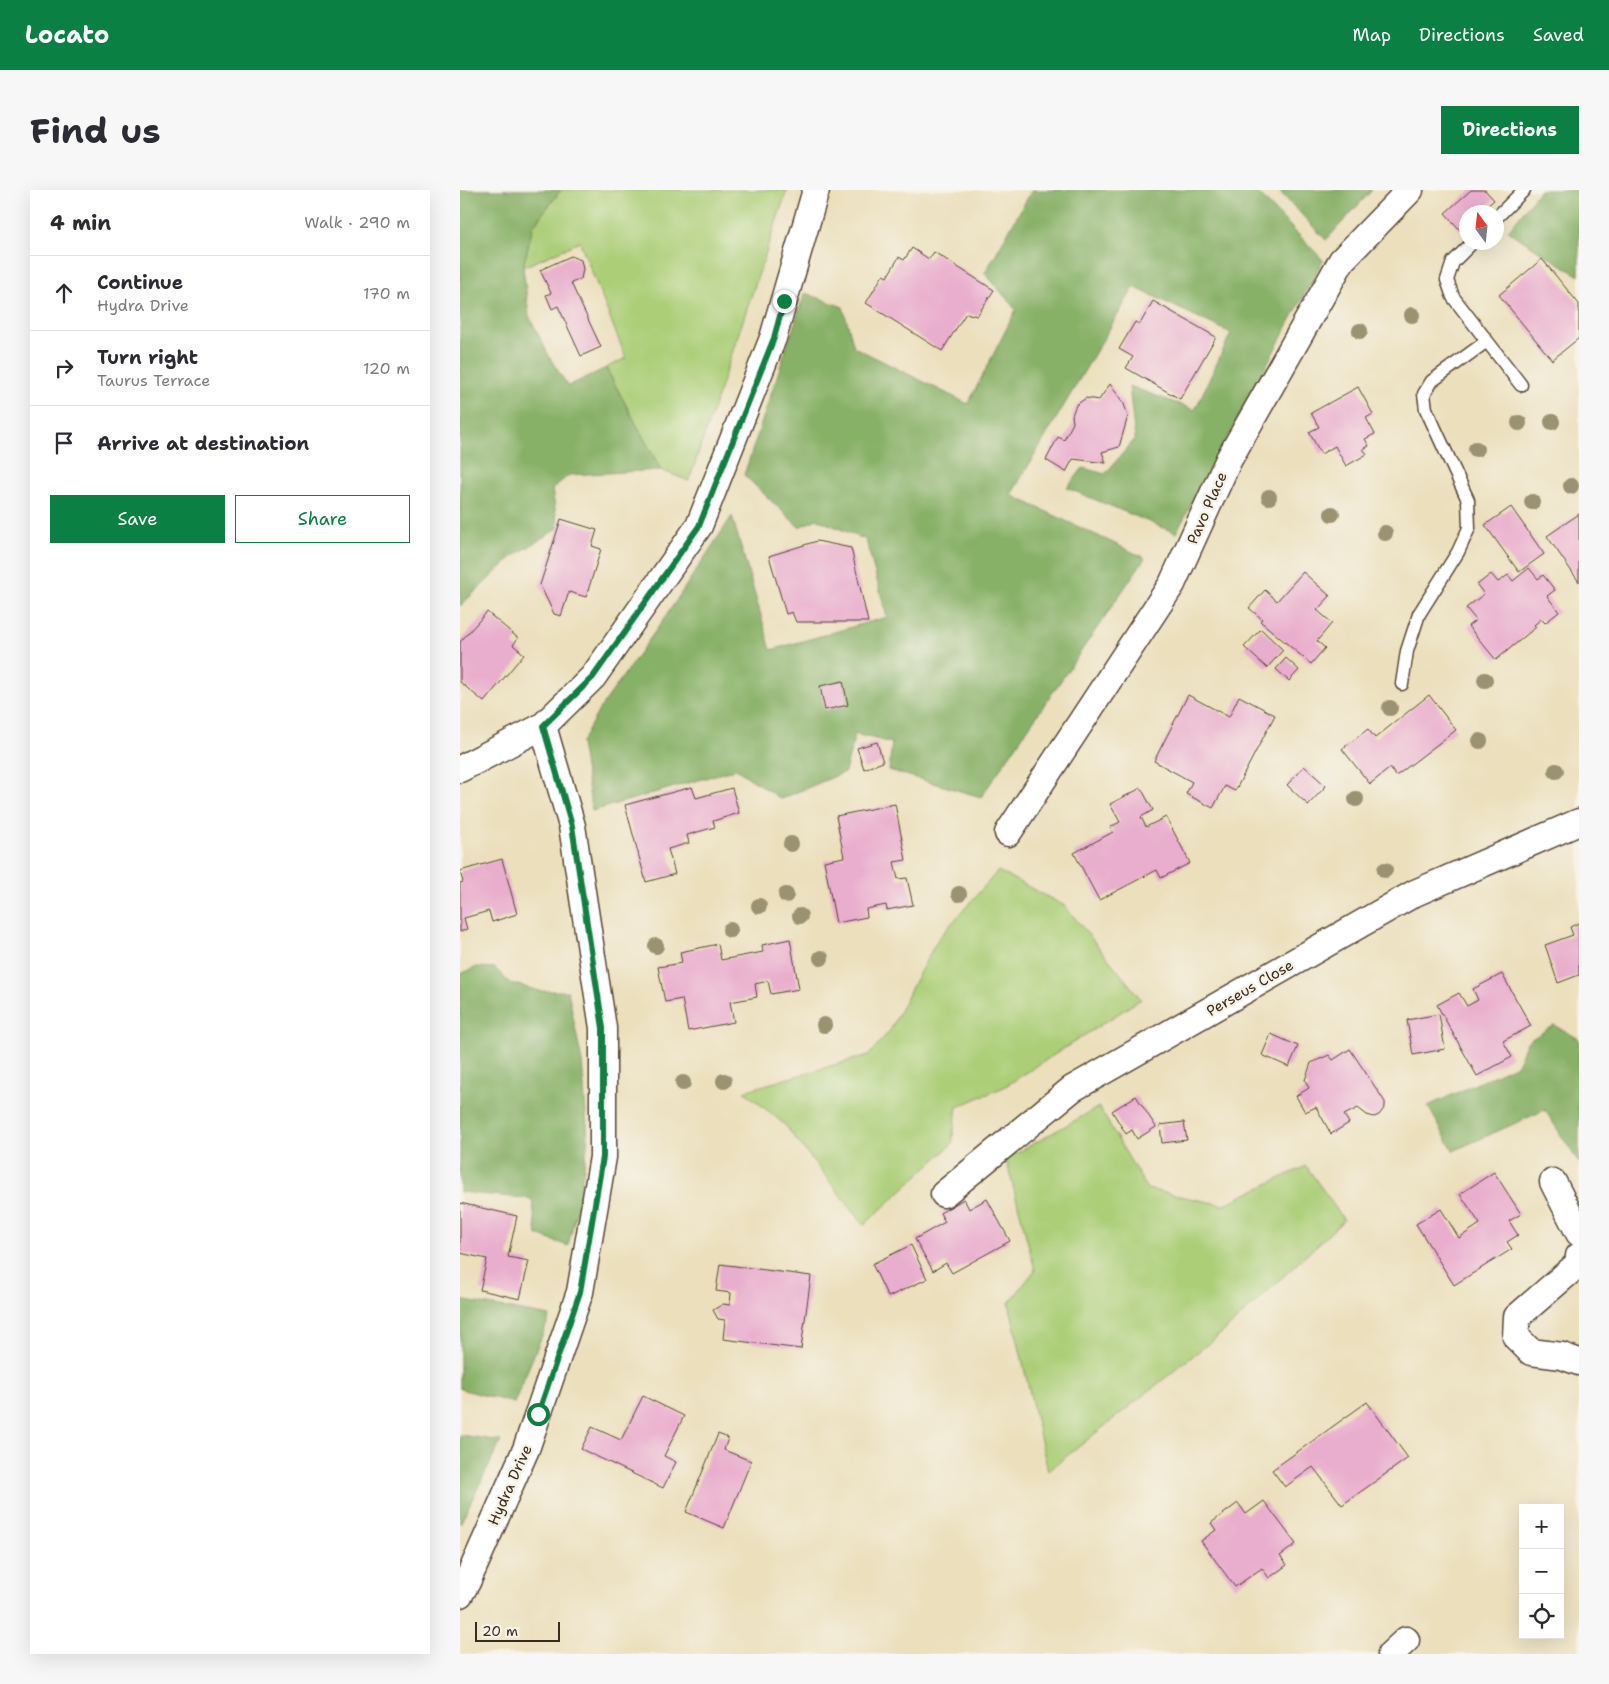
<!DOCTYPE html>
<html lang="en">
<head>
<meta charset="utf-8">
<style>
  :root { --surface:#fff; --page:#f7f7f7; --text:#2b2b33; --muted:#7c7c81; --line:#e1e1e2; --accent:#0b8043 }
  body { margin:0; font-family:"Shantell Sans",sans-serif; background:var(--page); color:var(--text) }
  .controls { position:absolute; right:15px; bottom:15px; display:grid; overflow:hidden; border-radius:0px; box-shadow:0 5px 20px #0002 }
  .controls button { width:45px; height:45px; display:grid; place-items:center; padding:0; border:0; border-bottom:1px solid var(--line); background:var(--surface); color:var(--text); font:25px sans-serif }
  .compass { position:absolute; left:999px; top:15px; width:45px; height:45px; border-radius:50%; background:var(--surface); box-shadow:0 5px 20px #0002; rotate:345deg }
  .scale { position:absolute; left:15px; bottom:12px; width:85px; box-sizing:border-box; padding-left:5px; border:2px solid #3b2a1e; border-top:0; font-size:14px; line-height:18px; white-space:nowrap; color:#3b2a1e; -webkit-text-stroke:4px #f7f3e8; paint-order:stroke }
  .stop { position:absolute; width:15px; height:15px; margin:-11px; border:4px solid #0b8043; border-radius:50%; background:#fff }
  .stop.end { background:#0b8043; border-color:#fff; box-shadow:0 1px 5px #0008 }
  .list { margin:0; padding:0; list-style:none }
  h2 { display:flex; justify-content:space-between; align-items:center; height:65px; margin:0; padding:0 20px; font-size:21px }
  h2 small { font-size:16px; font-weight:400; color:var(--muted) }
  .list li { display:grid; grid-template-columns:32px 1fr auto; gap:15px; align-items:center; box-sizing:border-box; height:75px; padding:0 20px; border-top:1px solid var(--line) }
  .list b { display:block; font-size:19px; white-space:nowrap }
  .list p { margin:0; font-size:16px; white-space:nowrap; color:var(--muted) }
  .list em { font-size:16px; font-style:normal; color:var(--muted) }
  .actions { display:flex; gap:10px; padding:15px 20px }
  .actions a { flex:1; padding:11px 0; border:1px solid var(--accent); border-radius:0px; text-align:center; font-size:18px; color:var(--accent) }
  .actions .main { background:var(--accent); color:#fff }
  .icon { flex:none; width:28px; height:28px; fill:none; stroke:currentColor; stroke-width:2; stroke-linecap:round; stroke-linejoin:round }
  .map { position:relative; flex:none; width:1119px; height:1464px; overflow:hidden; border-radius:0px }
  header { display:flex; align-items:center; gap:30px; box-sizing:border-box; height:70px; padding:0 25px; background:var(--accent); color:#fff }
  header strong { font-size:24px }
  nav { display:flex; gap:28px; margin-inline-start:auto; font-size:18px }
  .intro { display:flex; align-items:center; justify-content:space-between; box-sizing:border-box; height:120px; padding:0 30px }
  h1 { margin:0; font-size:35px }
  .button { padding:12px 22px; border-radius:0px; background:var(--accent); color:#fff; font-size:18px; font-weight:700 }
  main { display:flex; gap:30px; padding:0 30px }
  aside { flex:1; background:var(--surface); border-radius:0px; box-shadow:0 5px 20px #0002 }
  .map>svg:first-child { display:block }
</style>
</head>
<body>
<header>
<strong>Locato</strong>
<nav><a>Map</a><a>Directions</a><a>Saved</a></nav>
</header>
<div class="intro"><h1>Find us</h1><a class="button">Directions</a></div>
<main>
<aside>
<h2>4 min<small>Walk · 290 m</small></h2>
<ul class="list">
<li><svg class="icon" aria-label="ahead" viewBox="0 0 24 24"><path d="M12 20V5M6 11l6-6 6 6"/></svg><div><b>Continue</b><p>Hydra Drive</p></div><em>170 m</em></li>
<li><svg class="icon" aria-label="right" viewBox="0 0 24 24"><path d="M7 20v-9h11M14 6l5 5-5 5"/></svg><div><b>Turn right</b><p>Taurus Terrace</p></div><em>120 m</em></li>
<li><svg class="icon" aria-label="arrive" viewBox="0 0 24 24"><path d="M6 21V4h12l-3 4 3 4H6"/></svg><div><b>Arrive at destination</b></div></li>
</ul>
<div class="actions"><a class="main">Save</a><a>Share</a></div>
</aside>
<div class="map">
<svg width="1119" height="1464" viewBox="0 0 1119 1464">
  <rect width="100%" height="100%" fill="#f7f3e8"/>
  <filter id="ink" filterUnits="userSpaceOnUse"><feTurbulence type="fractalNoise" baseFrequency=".02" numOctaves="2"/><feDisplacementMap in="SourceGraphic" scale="10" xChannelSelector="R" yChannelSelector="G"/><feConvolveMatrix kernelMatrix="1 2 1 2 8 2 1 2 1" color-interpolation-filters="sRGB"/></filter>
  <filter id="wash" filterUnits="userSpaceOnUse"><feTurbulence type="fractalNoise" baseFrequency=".0096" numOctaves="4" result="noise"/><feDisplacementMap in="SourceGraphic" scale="20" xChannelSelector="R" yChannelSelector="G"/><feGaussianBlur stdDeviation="1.12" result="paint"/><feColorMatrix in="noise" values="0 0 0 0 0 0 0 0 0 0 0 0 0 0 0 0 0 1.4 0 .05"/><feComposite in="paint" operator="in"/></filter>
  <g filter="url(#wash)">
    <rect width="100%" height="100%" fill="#ebdfbc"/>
    <!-- green -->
    <path fill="#abce77" stroke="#737c4a" d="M101,0H327L229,291L201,280L146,178L166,168L120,52L63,77L73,36Z
      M538,681L605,716L681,809L544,897L497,917L492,954L404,1035L325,935L284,901L409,865L431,839L455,791L478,749Z
      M639,917L687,999L763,1015L846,976L884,1030L768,1138L588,1281L549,1113L575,1080L546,969Z"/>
    <!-- forest -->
    <path fill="#88b168" stroke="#626e43" d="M0,0H101L73,36L63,77L69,126L91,170L108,196L146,178L201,280L109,285L92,299L98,338L51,368L0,416Z
      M572,0H795L863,70L716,343L607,298L623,278L645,284L675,249L669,196L735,220L771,143L674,97L551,305L685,368L521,607L429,580L432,553L395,544L385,582L321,609L276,579L132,621L121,553L139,520L204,429L272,326L311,460L427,427L406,350L357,329L339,337L284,285L345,103L383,117L394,157L508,214L556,120L525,83Z
      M818,0H912L866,50Z
      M1080,0H1119V86L1048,41Z
      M17,777L35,778L50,793L80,801H108L122,872L128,948L120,1006L108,1056L77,1045L72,1009L0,1002V784Z
      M1094,835L1119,849V973L1085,920L993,961L968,916L1057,875L1067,852Z
      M0,1110L90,1126L54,1213L0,1199Z
      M0,1245L41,1251L0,1334Z"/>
    <g id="blocks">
      <!-- building -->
      <path fill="#e9adcd" d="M1011,0H1025L1034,10L1020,22H1006V34L1000,40L985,23Z
        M452,58L469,69L474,62L534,100L517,126L506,123L482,161L406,113L423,85L427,87L439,67L444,70Z
        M111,66L121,70L123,79L121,89L111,93L141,157L121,166L98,116L92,119L86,105L91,103L80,80Z
        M1082,69L1119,114V148L1092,170L1039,105Z
        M693,111L756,147L720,209L666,178L673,167L659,159L675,132L680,134Z
        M650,194L664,214L668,226L659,257L642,262L646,273L613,269L606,282L586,270L598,247L604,250L613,233L612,225L616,215L626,208L639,210Z
        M898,197L913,224L906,228L915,244L905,249L909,256L903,259L907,264L886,276L875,256L861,264L849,242L859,237L851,223Z
        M1051,317L1084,364L1059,382L1025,335Z
        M1119,324V392L1087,346Z
        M101,329L137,340L132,356L141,359L126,407L109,402L101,426L94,424L80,395Z
        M357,351L391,358L408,432H336L332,422L326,424L309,366Z
        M1069,378L1078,389L1083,385L1095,400L1087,406L1099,422L1085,433L1081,429L1074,435L1076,437L1036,470L1008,436L1016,430L1006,418L1024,404L1017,395L1031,384L1038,392L1048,385L1053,391Z
        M843,382L870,406L857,420L872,433L857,451L865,458L851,474L800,431L802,429L789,418L805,400L817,411Z
        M27,422L58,448L53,455L64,464L24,512L0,492V452Z
        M801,439L823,460L807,478L784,457Z
        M826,468L839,480L829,491L816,479Z
        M383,491L388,515L365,520L360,496Z
        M728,505L769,527L779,506L815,525L775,601L765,596L753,618L726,604L732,592L694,571Z
        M969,505L996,540L936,586L930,578L910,594L882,559L908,539L915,548Z
        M417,552L423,572L404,579L397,558Z
        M844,576L866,596L848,615L827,595Z
        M232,597L236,608L272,598L279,623L253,631L255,637L227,645L229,653L208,659L215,684L186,692L165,615Z
        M681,598L693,620L681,627L686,637L706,627L730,673L701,688L697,680L639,710L614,663L653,642L650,637L660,632L650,614Z
        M435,614L446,670L434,672L438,689L447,688L453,715L427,720L426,715L406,719L407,727L376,733L364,671L384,667L376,626Z
        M42,669L57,724L32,732L29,721L4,728L7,739L0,742V693L3,692L0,681Z
        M1119,733V785L1098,793L1085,755L1113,745L1110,737Z
        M330,749L339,799L311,804L308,791L295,794L297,807L270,812L274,832L228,841L222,809L205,812L198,777L222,773L220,762L258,754L261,770L303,762L302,755Z
        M1042,784L1071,836L1043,851L1052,867L1017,886L977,815L999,803L1007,816L1018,810L1013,799Z
        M979,824L985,859L953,865L947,830Z
        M811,844L838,856L829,877L802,865Z
        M890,859L925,912V917L919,925L914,927L907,925L898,918L884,925L889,933L871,944L856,917L845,922L836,906L849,898L845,890L851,873L869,865L873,870Z
        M676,906L696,937L677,949L672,940L666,944L652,921Z
        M724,932L727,950L702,953L700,935Z
        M1034,982L1061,1024L1049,1031L1058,1045L1047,1052L1052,1059L994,1095L956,1034L981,1019L999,1048L1020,1034L1000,1004Z
        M504,1009L509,1019L527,1009L550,1051L492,1083L486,1073L473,1081L455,1049L485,1032L480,1023Z
        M0,1013L57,1026L48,1067L69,1071L60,1109L20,1100L27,1069L0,1063Z
        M451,1055L467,1089L428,1107L412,1074Z
        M260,1074L351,1086L341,1159L263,1149L265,1130L258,1129L253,1120L263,1114L270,1115L271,1103L256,1101Z
        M183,1206L224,1226L204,1266L216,1272L203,1298L121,1259L132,1237L161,1250Z
        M907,1212L948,1268L882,1315L853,1277L825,1297L812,1280Z
        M258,1244L268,1248L264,1260L291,1271L264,1338L226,1322Z
        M804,1311L836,1354L820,1366L827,1375L809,1388L802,1378L775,1397L741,1351L756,1340L751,1333L778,1313L786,1324Z"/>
    </g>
  </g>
  <g filter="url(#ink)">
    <use href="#blocks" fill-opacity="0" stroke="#554536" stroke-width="1"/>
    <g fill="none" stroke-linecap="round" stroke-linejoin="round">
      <defs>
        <path id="service" d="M1036,28L1064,0
          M1013,52L993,72L987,90L993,107L1061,195
          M942,494L947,461L959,424L998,362L1009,338L1008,310L966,219L964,204L972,191L1027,151"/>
        <path id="minor" d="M0,579L83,536L133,487L239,336L313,148L356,0
          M548,643L712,394L769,269L882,70L950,0
          M1093,992L1119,1043
          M484,1004L612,899L955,703L1119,632
          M1119,1066L1118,1074L1057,1127L1056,1147L1071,1162L1102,1166L1119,1172
          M0,1404L7,1392L66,1259L120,1102L143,967V838L112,636L83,536
          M931,1464L946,1450"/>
      </defs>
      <!-- service casing -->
      <use href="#service" stroke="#554536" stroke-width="15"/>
      <!-- minor casing -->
      <use href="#minor" stroke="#554536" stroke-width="29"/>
      <!-- service -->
      <use href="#service" stroke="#fff" stroke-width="12"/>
      <!-- minor -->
      <use href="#minor" stroke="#fff" stroke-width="26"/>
    </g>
    <!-- trees -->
    <g fill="#9a9271">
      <circle cx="952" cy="125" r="8"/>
      <circle cx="900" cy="141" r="8"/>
      <circle cx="1092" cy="232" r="8"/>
      <circle cx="1059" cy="233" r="8"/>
      <circle cx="1016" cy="259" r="8"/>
      <circle cx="1111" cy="296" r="8"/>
      <circle cx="809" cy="307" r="8"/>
      <circle cx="1072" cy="312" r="8"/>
      <circle cx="872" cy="324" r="8"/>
      <circle cx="925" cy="343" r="8"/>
      <circle cx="1025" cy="490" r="8"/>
      <circle cx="930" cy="518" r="8"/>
      <circle cx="1020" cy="551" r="8"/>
      <circle cx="1096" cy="581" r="8"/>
      <circle cx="896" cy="609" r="8"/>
      <circle cx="331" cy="654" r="8"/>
      <circle cx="925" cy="680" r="8"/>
      <circle cx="499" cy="704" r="8"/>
      <circle cx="326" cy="705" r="8"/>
      <circle cx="299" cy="716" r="8"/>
      <circle cx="340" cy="726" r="8"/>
      <circle cx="270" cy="740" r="8"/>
      <circle cx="196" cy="756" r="8"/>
      <circle cx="361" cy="768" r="8"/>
      <circle cx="364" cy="835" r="8"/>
      <circle cx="264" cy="891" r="8"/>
      <circle cx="223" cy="893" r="8"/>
    </g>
  </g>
  <g fill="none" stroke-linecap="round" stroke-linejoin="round" filter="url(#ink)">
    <!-- route -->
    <path stroke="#0b8043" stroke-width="6" d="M78,1224L120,1102L143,967V838L112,636L83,536L133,487L239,336L314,148L324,111"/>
  </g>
  <g text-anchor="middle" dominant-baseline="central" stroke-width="5" stroke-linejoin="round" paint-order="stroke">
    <!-- street labels -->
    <g font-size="15" fill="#3b2a1e" stroke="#f7f3e8">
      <text transform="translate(747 318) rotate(-66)">Pavo Place</text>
      <text transform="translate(790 798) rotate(-30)">Perseus Close</text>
      <text transform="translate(50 1295) rotate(-66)">Hydra Drive</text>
    </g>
  </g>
</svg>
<div class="controls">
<button>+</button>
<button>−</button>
<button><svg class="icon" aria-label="locate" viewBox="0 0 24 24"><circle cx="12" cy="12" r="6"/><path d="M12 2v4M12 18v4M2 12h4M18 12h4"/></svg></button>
</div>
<svg class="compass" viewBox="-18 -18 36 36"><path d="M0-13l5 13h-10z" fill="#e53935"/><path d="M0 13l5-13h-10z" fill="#7c7c81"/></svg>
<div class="scale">20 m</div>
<div class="stop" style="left:78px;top:1224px"></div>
<div class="stop end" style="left:324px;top:111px"></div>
</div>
</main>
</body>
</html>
